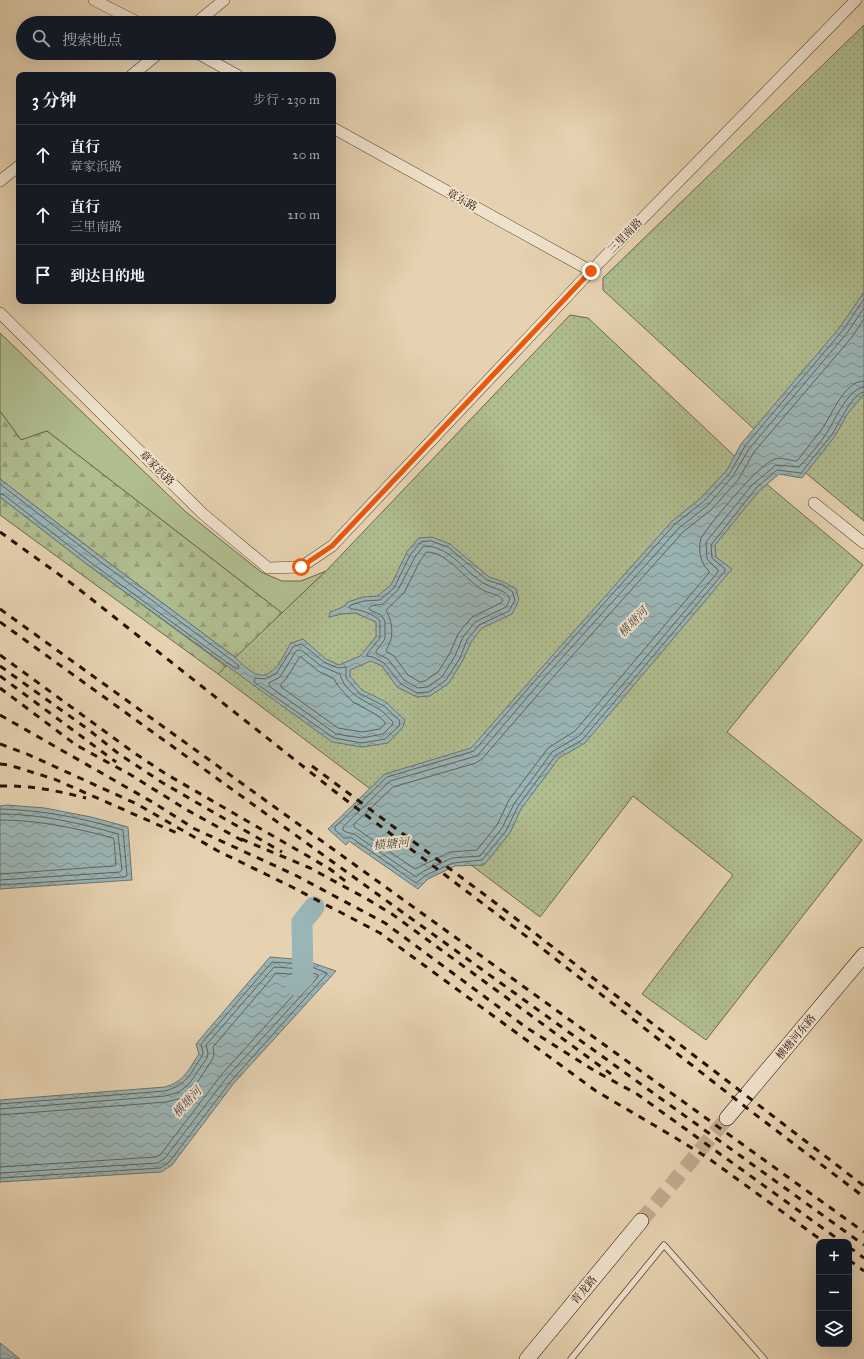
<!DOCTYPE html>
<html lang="zh">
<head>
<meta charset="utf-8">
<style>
  :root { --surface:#171b24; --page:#242831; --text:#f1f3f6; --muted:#9ea1a6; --line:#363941 }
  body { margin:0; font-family:"IM FELL Great Primer","Noto Serif SC",serif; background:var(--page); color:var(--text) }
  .controls { position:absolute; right:12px; bottom:12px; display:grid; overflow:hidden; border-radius:8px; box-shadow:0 4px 16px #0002 }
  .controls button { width:36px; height:36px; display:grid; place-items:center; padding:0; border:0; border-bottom:1px solid var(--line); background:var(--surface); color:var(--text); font:20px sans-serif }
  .stop { position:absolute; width:12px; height:12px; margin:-9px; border:3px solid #ea580c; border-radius:50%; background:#fff }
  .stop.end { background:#ea580c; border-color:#fff; box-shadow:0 1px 4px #0008 }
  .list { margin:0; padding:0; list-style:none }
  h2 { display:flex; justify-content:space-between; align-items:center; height:52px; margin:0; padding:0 16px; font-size:17px }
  h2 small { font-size:13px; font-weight:400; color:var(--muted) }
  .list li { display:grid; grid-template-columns:26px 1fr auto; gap:12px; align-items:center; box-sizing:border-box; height:60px; padding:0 16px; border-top:1px solid var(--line) }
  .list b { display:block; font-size:15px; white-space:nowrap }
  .list p { margin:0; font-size:13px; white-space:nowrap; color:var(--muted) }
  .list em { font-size:13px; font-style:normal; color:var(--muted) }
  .icon { flex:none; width:22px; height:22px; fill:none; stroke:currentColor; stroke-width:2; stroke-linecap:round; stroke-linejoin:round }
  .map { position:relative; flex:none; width:864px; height:1359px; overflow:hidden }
  .search { position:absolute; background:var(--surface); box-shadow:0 4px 16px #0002; left:16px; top:16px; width:320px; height:44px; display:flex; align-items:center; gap:10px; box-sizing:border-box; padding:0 14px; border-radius:22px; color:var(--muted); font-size:15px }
  .panel { position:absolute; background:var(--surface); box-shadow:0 4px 16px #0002; left:16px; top:72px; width:320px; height:232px; border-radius:8px }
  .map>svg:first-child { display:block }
</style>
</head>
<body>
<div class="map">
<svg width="864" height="1359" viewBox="0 0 864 1359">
  <defs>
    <pattern id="forest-firs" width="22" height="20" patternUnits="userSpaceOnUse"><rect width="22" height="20" fill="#b0bd8f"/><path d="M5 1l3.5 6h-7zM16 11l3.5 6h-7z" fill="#97a17a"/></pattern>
    <pattern id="park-dots" width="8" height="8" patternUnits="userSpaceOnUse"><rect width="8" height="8" fill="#b0bd8f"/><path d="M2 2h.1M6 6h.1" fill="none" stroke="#97a17a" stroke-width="1.8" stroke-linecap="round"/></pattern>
    <pattern id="water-waves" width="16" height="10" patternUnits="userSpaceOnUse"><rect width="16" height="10" fill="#9ab5b6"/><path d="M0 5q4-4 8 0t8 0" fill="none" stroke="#7e9292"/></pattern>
  </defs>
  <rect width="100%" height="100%" fill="#e6d2b1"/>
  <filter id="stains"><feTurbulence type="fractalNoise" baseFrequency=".005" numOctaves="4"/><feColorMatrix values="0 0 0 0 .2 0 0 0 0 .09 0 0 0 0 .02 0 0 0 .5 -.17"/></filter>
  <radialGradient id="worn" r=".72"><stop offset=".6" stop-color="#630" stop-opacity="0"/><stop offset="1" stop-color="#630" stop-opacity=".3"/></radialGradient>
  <!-- grass -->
  <path fill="#b0bd8f" stroke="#6c664a" d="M0,333L186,512L261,572L282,581H301L326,571L282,613L47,431L21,440L0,411Z"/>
  <!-- forest -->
  <path fill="url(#forest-firs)" stroke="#6c664a" d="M0,411L21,440L47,431L282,613L236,658L109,563L0,479Z
    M0,497L88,565L227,667L218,674L0,515Z"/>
  <!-- park -->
  <path fill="url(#park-dots)" stroke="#6c664a" d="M864,25V521L767,441L603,290V278Z
    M570,315L588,318L745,466L863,565L727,732L862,840L706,1040L642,994L733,875L633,796L540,917L218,674L326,571Z"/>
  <!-- water -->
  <path fill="url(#water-waves)" stroke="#6c7370" d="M864,292V394L848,413L835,436L802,478L779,474L759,491L715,545L716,557L732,569L585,743L559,758L521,809L510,833L484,865L455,866L428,879L418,889L349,841L346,845L328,829L385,774L471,748L536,674L672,521L701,498L727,470L741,444L840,327Z
    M0,479L109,563L236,658C241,663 249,671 256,674C274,681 283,655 291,643L303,639L326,659L339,665L360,656L376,637V622L355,613L342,614L329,617L330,612L343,607L348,602L363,597L378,596L391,585L407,552L419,538L432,537L450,544L489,577L504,582L516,589L519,600L512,614L482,628L471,642L463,660L449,683L430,696L417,697L397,687L382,666L371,661L350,670V676L362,690L386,702L405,720L403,727L388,743L362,747L332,742L88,565L0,497Z
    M7,805L45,808L91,817L128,827L132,880L0,889V806Z
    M270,957L304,960L336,971L234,1083L172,1165L161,1172L0,1182V1100L165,1087C185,1081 188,1070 199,1054L196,1044Z
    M0,1343L20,1359H0Z"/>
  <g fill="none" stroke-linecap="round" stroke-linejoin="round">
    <!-- shore -->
    <path stroke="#61625e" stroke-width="1" d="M864,299L843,330L745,446L730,473L704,501L675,524L539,676L474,751L387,777L335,827V830L344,838H352L416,883L426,875L453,863L482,860L506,831L518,806L556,755L582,740L725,571V569L712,558L711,545L756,488L777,470L801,473C811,460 821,448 831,436C838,426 852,393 864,392
      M864,308L847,333L749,449L733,476L708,505L679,528L542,680L478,755L473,757L390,781L343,827V830L346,832L354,834L416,877L424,871L452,858L480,856L502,828L514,804L552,752L579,736L718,572V570L707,559L706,542L752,485L776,465L799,467C809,456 820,444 828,431C835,419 849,388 864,387
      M864,319L852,337L754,452L738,480L712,509L683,532L547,684L482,759L476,763L393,787L354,824V827L415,869L450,852L477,850L497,825L509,800L548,748L575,731L709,573V571C700,563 698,550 701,538C711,522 759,464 775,459C782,457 790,461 797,461C805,450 814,440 822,429C832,415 844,381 864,381
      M0,484L106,566L233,661L238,665L239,668L236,669L229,664L90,562L4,495L0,494
      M431,541L448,547L487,580L502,585L512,591L515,600L509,611L479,625L467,640L460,658L446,680L429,692L417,693L401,684L384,663L373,657L367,656V654L380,638V621C374,614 359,609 351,609L349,607L351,605L364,601L380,600L394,588L410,555L421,542Z
      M424,546C444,545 460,564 474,576C478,579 482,583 487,585C494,589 507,590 510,599L506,607L475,622L463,637L455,656L442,677L427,687L418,688L404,680L388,659L376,653V651L385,639V621L381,615L370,610L369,608L371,606L383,604L398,590L415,557Z
      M427,552C447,552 465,579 481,589C488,594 498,593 503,600L501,603L472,617L458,634L450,653L438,672L425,681L420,682L408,675L394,656L386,651C387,648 389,645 390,642C394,632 391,619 386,610L404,593L420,561Z
      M302,644L324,662L338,668L346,667V678L359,693L384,706L400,721L399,726L385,739L362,743L334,738L254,682L255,678L265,679L276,674L293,647Z
      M301,650L321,666L340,674C345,693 363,700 379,709C384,712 389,718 393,722V724L383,734L362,738L336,734L269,686V683L280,677L296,651Z
      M301,657L318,671L334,679L338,686L353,702L377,715L385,722V724L380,729L362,732L338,728L281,687V684L286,679L299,658Z
      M0,809C42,810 83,818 123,830L127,875L125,877L0,885
      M0,814C40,814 80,823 118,834L122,870L120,872L0,880
      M0,820C38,820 76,828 113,838L114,840L116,865L114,866L0,874
      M0,1104L165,1091C187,1085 190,1074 202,1056L203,1053L201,1044L272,962L304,964L327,973L326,975L231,1081L169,1162L160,1168L0,1178
      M0,1109L165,1096L179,1092L189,1084L207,1058L208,1053L206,1045L274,967L303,969L318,975V977L227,1077L165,1158L158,1163L0,1173
      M0,1115L166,1102L182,1098L193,1089L212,1060L214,1055L213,1047L276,973L301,975L307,978V980L222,1074L161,1154L156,1157L0,1167"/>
    <!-- river -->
    <path stroke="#9ab5b6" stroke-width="21" d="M296,985L303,978L302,922L314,907"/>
    <!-- secondary-tunnel -->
    <path stroke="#c0ab8f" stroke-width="15" stroke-dasharray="15 8" stroke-linecap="butt" d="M641,1221L727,1118"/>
    <defs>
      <path id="lane" d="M571,1359L664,1245L764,1359"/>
      <path id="street" d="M94,0L139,23
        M196,23L224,0
        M197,53L237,75
        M132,75L159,53
        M333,128L591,271
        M0,181L19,166
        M0,313L203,514L268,568L301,567L332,546L591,271L856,0
        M814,503L864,543"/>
      <path id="secondary" d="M727,1118L864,955
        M527,1359L641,1221"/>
    </defs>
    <!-- lane casing -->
    <use href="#lane" stroke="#584031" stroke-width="7"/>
    <!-- street casing -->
    <use href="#street" stroke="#584031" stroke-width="12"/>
    <!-- secondary casing -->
    <use href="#secondary" stroke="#281006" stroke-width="16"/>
    <!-- lane -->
    <use href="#lane" stroke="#efe2cc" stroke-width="5.5"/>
    <!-- street -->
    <use href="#street" stroke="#efe2cc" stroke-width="11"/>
    <!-- secondary -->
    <use href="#secondary" stroke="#efe2cc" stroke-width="15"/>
    <!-- rail -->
    <path stroke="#281006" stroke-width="3" stroke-dasharray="7 7" stroke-linecap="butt" d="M0,532L75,586L338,794L535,943L752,1112L864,1197
      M0,609L864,1232
      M0,622L864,1245
      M0,655L133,752L166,774L330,869L349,884
      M0,666L89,730L119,754L163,783L282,852
      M0,676L116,762
      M0,688L76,745L131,775L187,810L245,842
      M0,715L154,803L195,829L295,875L385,923L527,1028L595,1071L637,1094L842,1242
      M0,744L27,754L137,804L218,851L292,887L380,933L596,1091L674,1137L708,1158L824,1242
      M0,764L9,765L54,779L179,834
      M312,766L489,898L864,1186
      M0,786C30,785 58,791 86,798
      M241,839L310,868L367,899L392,914L611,1074
      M849,1247L864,1258
      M849,1260L864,1271"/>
  </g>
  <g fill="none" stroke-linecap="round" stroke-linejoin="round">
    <!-- route -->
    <path stroke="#ea580c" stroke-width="5" d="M301,567L332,546L591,271"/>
  </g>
  <g text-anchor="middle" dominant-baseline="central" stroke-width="4" stroke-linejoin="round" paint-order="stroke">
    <!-- street labels -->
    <g font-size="11" fill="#281006" stroke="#efe2cc">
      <text transform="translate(462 200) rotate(29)">章东路</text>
      <text transform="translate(625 236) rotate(-46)">三里南路</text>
      <text transform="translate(157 468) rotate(45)">章家浜路</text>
      <text transform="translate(796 1037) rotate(-50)">横塘河东路</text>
      <text transform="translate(584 1290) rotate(-50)">青龙路</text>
    </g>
    <!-- water labels -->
    <g font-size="12" font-style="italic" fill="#504a44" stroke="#efe2cc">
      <text transform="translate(633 622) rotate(-46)">横塘河</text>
      <text transform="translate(391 844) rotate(-6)">横塘河</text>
      <text transform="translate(187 1102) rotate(-47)">横塘河</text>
    </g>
  </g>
  <rect width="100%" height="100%" filter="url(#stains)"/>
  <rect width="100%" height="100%" fill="url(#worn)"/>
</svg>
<div class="controls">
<button>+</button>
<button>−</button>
<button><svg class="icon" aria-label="layers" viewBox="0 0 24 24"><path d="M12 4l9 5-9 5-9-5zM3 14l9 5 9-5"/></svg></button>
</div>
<div class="stop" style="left:301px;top:567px"></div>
<div class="stop end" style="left:591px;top:271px"></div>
<div class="search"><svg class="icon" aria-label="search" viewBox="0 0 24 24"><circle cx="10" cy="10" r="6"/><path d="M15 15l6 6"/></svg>搜索地点</div>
<section class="panel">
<h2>3 分钟<small>步行 · 230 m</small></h2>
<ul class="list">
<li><svg class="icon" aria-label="ahead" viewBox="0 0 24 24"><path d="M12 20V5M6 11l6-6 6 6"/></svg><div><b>直行</b><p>章家浜路</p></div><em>20 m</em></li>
<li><svg class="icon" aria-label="ahead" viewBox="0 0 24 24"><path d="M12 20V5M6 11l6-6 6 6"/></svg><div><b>直行</b><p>三里南路</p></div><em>210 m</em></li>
<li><svg class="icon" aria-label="arrive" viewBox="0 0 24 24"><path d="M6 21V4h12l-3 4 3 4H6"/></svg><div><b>到达目的地</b></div></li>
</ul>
</section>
</div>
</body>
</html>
